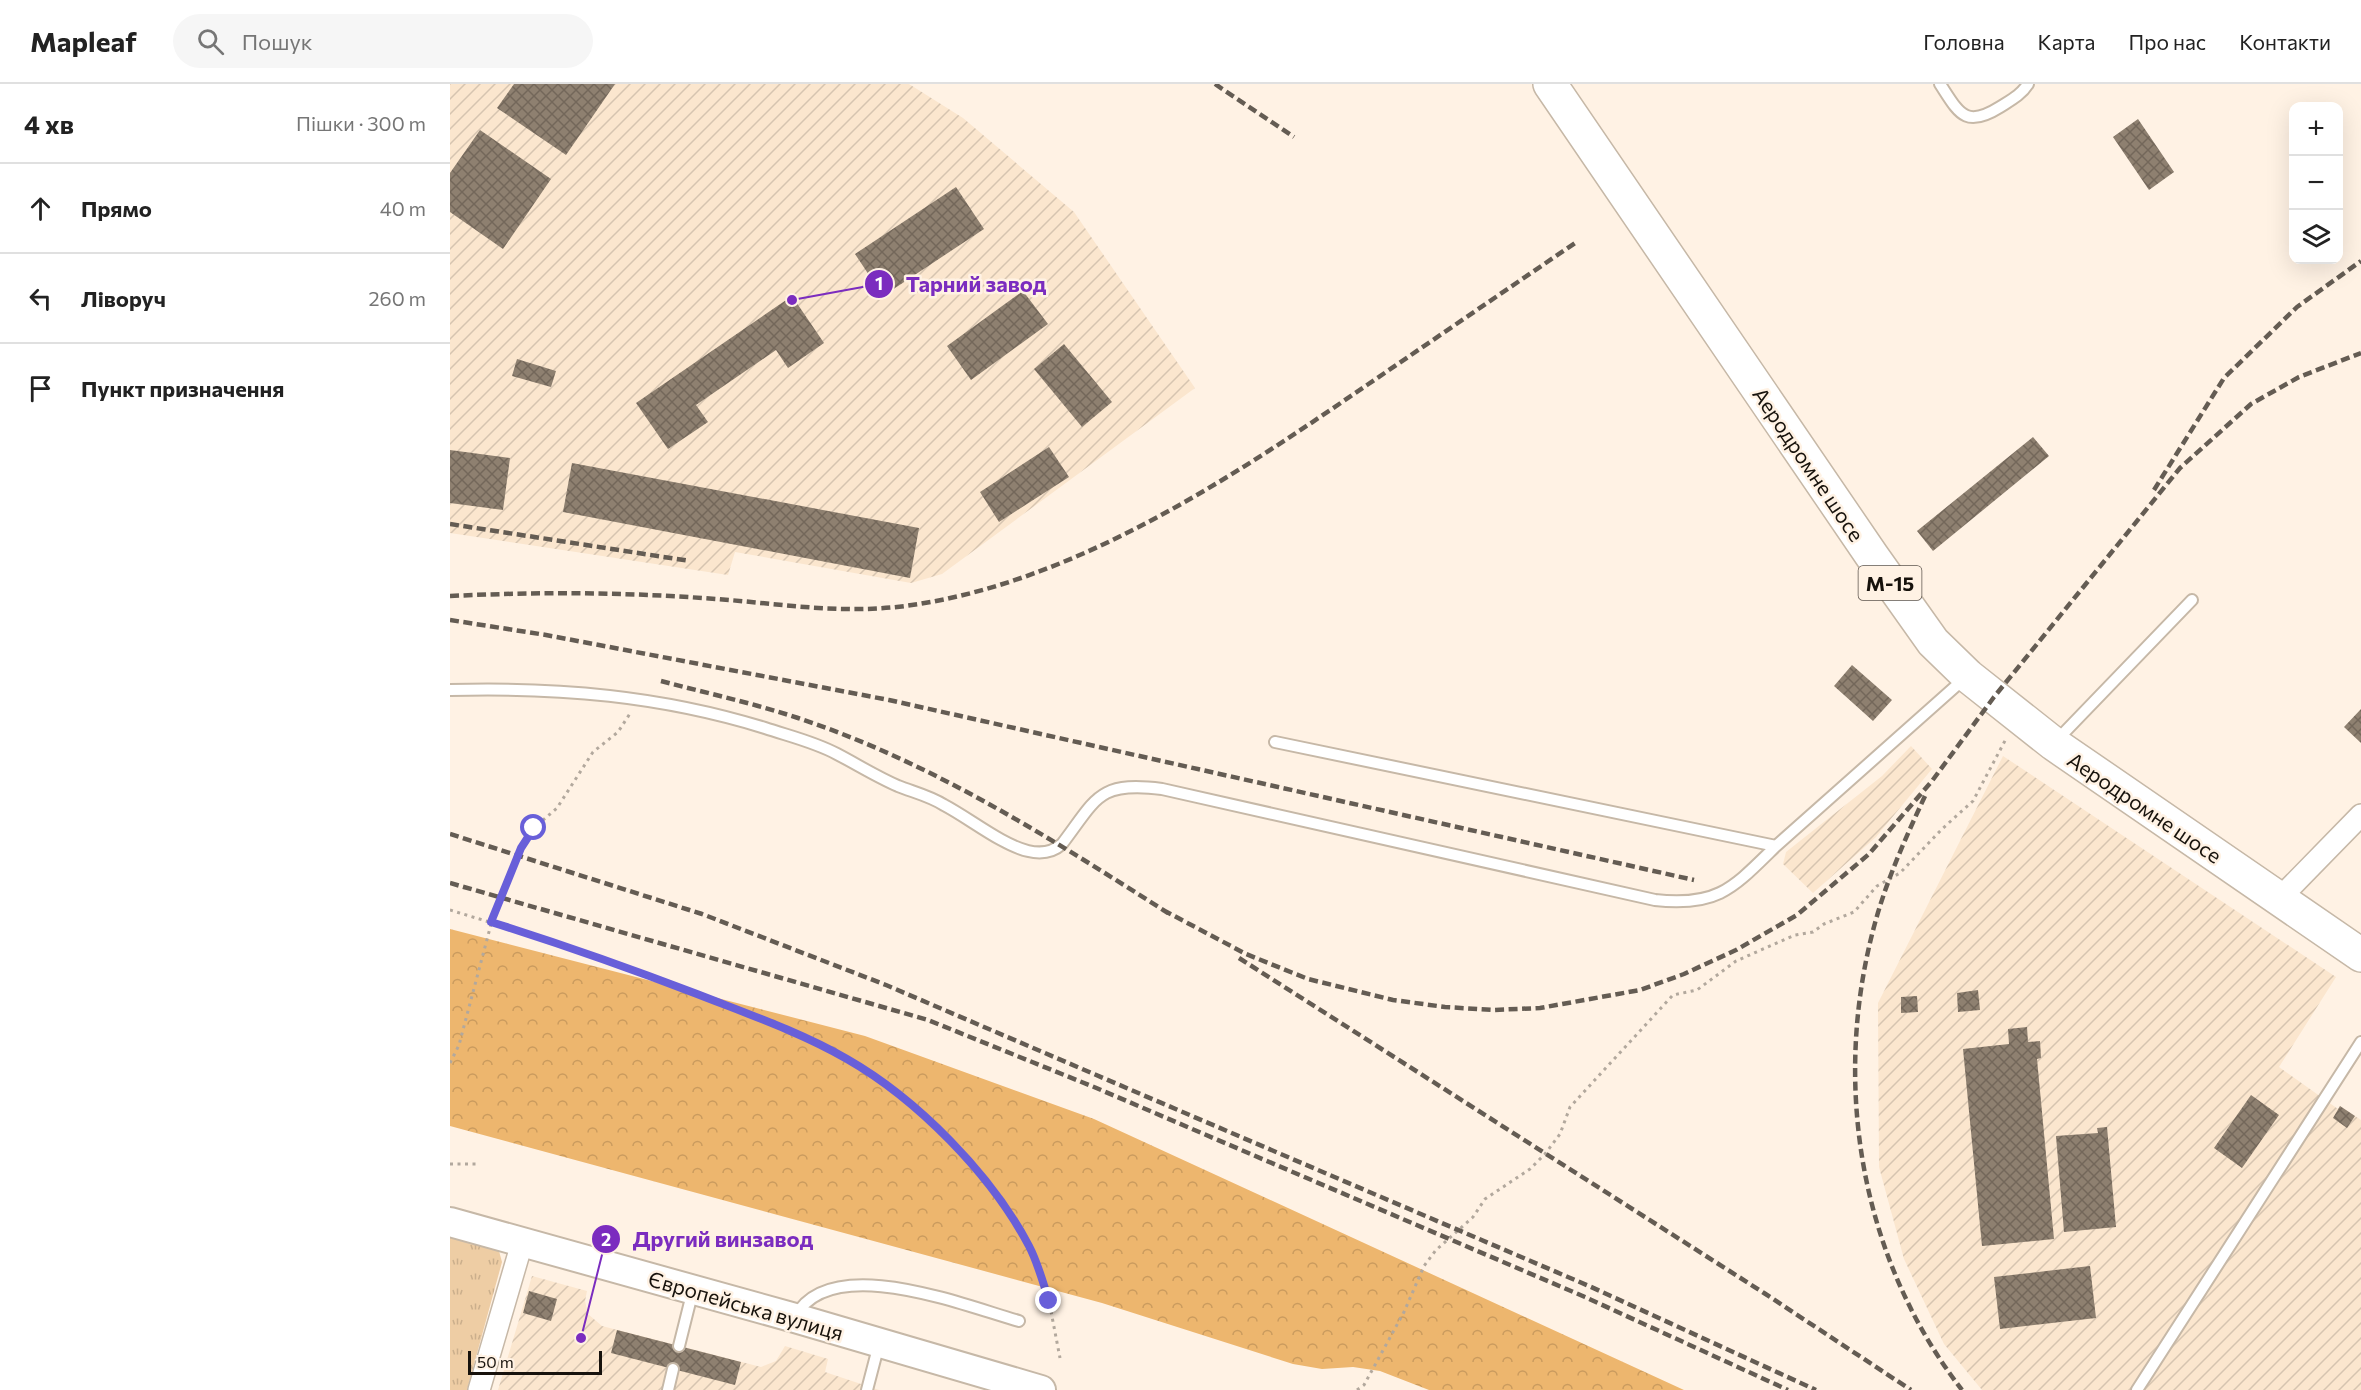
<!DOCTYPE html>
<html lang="uk">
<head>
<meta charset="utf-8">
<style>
  :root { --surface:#fff; --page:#f6f6f6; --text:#222; --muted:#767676; --line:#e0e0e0 }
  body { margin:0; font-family:Commissioner,sans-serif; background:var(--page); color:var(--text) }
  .controls { position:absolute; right:18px; top:18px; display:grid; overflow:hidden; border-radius:12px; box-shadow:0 6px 24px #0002 }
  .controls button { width:54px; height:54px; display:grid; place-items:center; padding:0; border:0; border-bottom:2px solid var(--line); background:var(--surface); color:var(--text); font:30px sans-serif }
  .scale { position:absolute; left:18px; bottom:15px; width:134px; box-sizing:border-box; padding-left:6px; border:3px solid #17120c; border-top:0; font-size:16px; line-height:21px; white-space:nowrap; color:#17120c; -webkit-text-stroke:4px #fff2e4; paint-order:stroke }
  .stop { position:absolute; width:18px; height:18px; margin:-14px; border:4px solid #685fd9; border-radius:50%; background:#fff }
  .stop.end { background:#685fd9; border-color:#fff; box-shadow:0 2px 6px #0008 }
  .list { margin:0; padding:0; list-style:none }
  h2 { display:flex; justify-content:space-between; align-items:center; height:78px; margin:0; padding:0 24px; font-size:26px }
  h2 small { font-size:20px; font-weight:400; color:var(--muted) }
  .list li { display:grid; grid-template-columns:39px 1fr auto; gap:18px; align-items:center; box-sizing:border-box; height:90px; padding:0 24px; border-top:2px solid var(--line) }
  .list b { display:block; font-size:22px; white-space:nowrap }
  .list em { font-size:20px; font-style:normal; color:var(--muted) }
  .icon { flex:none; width:33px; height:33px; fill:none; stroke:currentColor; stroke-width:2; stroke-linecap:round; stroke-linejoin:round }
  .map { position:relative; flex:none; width:1911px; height:1306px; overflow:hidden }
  header { display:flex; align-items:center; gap:36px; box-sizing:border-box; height:84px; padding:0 30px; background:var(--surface); border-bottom:2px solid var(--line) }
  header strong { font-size:28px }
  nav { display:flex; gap:33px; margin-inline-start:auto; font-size:21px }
  .search { width:420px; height:54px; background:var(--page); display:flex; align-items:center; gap:15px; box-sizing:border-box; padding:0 21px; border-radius:33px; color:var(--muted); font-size:22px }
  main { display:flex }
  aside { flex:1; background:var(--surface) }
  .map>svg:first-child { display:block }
</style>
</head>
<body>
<header>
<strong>Mapleaf</strong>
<div class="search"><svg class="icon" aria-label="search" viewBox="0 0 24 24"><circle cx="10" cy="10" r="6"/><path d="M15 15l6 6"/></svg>Пошук</div>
<nav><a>Головна</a><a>Карта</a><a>Про нас</a><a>Контакти</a></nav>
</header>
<main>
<aside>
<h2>4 хв<small>Пішки · 300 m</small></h2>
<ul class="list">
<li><svg class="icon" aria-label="ahead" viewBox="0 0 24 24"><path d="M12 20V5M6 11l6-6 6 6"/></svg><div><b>Прямо</b></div><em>40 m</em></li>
<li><svg class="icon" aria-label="left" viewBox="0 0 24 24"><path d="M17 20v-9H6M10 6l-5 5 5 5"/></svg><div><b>Ліворуч</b></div><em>260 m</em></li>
<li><svg class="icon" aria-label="arrive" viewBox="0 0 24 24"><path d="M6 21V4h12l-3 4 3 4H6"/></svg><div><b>Пункт призначення</b></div></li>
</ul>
</aside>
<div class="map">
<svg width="1911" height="1306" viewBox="0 0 1911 1306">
  <defs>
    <pattern id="industrial-furrows" width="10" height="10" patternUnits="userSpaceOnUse" patternTransform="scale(1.5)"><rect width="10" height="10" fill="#fbe6ce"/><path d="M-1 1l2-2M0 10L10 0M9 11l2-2" fill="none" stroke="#d6c4b0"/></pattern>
    <pattern id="grass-tufts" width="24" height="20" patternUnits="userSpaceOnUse" patternTransform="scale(1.5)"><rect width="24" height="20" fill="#eecda4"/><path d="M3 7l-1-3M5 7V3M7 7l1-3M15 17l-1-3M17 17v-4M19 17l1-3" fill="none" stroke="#cbaf8c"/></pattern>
    <pattern id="forest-crowns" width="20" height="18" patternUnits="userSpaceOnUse" patternTransform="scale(1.5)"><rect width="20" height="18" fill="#edb66e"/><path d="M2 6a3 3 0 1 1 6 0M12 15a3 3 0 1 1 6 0" fill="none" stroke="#ca9b5e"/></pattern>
    <pattern id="building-cross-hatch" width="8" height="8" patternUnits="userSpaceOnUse" patternTransform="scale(1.5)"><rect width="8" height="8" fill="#8e8070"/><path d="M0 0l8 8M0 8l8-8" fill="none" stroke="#73675a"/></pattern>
  </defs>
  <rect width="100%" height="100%" fill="#fff2e4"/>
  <!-- industrial -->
  <path fill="url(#industrial-furrows)" d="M0,0H459L513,34L624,128L745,304L492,490L461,499L285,468L278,491L0,449Z
    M1461,662L1482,685L1426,753L1363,809L1333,780L1336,768L1432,692Z
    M1553,672L1886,893L1829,983L1888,1025L1890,1022L1911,1036V1306H1532L1494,1260L1454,1175L1429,1083L1428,919Z
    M82,1192L137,1207L135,1217L138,1230L152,1242L311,1283L326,1277L335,1262L378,1275L375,1288L429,1306H48Z"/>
  <!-- grass -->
  <path fill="url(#grass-tufts)" d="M0,1150L43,1163L49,1167L52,1178L17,1306H0Z"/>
  <!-- forest -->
  <path fill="url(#forest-crowns)" d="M0,845L415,952L644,1035L1234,1306H979L930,1287L903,1283L872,1285L843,1280L652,1219L0,1042Z"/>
  <!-- building -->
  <path fill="url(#building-cross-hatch)" d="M64,0H165L116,71L47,24Z
    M1688,35L1724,88L1699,106L1663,53Z
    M30,46L101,95L53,165L0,128V89Z
    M506,103L534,145L433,212L405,170Z
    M573,207L598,240L521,296L497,262Z
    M342,212L374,259L338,284L326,266L246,321L258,338L218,365L186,319Z
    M614,260L662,318L632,343L584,285Z
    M67,275L106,287L101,303L62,292Z
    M1583,353L1599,372L1483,467L1467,447Z
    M599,363L619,393L549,438L530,408Z
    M0,366L60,374L53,426L0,419Z
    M122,379L469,444L460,494L113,428Z
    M1402,581L1442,616L1423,637L1384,602Z
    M1911,625V659L1894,643Z
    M1528,906L1530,926L1508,928L1507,909Z
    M1467,912L1468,928L1451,929V913Z
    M1577,943L1578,958L1590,957L1591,974L1587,975L1604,1155L1532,1162L1513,965L1559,960L1558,945Z
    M1801,1011L1829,1031L1792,1084L1764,1064Z
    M1890,1022L1905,1032L1897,1044L1883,1034Z
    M1657,1043L1666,1143L1614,1148L1606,1052L1648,1049L1647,1044Z
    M1640,1182L1646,1234L1550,1245L1544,1193Z
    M79,1207L107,1215L101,1237L73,1229Z
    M167,1246L291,1278L285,1301L161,1269Z"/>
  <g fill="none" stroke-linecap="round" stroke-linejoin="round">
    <defs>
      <path id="service" d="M1490,0C1509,29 1515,45 1550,23C1561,16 1571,11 1578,0
        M0,606C108,603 212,612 315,644C339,652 365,658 387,670C408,681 427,693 448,702C463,708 480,712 494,721C519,734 552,761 578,767C591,770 602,769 612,760C647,714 648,697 712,705L1205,816C1268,823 1283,804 1326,762
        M1607,656L1742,516
        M825,658L1326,762L1515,594
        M345,1233C380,1167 515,1222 569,1237
        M229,1262L243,1206
        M218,1306L223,1285
        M417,1306L429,1260
        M1687,1306L1911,958"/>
      <path id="minor" d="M1829,815L1911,731
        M29,1306L72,1159"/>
      <path id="secondary" d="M0,1138L345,1234L591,1306"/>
      <path id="trunk" d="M1100,0L1422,472L1483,558L1518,592L1604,660L1911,871"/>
    </defs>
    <!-- service casing -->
    <use href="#service" stroke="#c6b8a7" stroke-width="14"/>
    <!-- minor casing -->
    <use href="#minor" stroke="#c6b8a7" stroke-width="24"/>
    <!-- secondary casing -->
    <use href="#secondary" stroke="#c6b8a7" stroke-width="32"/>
    <!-- trunk casing -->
    <use href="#trunk" stroke="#c6b8a7" stroke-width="36"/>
    <!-- path -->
    <path stroke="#b2a89d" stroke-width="3" stroke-dasharray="3 4.5" stroke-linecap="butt" d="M0,826L140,869L351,952L399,976L443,1006L506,1063L557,1125L580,1164L599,1217L610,1274
      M0,979L9,961L44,829L71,764L84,744L107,724L143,668L168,648L181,628
      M0,1080H29
      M907,1306L914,1301L954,1228L974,1182L986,1166L1023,1133L1035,1115L1080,1085L1095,1070L1110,1050L1120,1023L1223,911L1247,906L1286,877L1345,851L1363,848L1374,840L1404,828L1427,802L1450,789L1492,745L1523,717L1557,653"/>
    <!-- service -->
    <use href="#service" stroke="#fff" stroke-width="10"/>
    <!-- minor -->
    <use href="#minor" stroke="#fff" stroke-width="21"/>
    <!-- secondary -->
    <use href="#secondary" stroke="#fff" stroke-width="28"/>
    <!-- trunk -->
    <use href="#trunk" stroke="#fff" stroke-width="33"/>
    <!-- rail -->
    <path stroke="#645c53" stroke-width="4.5" stroke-dasharray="9 4.5" stroke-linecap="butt" d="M765,0L844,53
      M1704,406L1774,294L1847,223L1911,177
      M0,440L240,477
      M0,512C85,508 168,508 252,514C320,518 387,531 455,522C622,500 780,395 917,301C986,254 1056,206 1125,159
      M0,536L96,551L439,616L1244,796
      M211,597C256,609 303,619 348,634C481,678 600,754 718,829
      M1475,712C1456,753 1437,795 1425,839C1381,999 1410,1174 1512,1306
      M0,750L252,830L436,901L1139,1202L1366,1306
      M0,799L478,936L644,1003L1135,1213L1338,1306
      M713,826L796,870L858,895L943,916L995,923L1043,926L1090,924L1190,906L1234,890L1286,866L1347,831L1419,770L1482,697L1544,613L1730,384L1801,320L1849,293L1911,269
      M789,874L1314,1209L1461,1306"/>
  </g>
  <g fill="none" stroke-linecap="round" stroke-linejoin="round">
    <!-- route -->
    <path stroke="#685fd9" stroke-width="8" d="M84,744L71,764L41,838C111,860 179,884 247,910C298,930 350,948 397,975C467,1015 541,1090 579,1162C588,1179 593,1199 599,1217"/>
  </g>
  <g text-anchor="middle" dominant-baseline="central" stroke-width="5" stroke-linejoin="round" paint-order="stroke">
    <!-- shield labels -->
    <rect fill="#fff2e4" stroke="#5d554d" stroke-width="1.5" x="1408.5" y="482" width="63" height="34" rx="4.5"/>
    <g font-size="20" font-weight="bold" fill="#17120c">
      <text x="1440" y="499">М-15</text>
    </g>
    <!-- street labels -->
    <g font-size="21" fill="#17120c" stroke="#fff2e4">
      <text transform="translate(1359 380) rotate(56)">Аеродромне шосе</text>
      <text transform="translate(1695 723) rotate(34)">Аеродромне шосе</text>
      <text transform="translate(296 1221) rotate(16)">Європейська вулиця</text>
    </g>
  </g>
  <!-- callouts -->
  <path fill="none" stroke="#7b2cbf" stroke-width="2" d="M342 216L429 200M131 1254L156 1155"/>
  <g fill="#7b2cbf" stroke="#fff2e4" stroke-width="2">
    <circle cx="342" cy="216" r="6"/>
    <circle cx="131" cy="1254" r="6"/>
    <circle cx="429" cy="200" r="15"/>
    <circle cx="156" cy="1155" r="15"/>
  </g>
  <g font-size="18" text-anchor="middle" font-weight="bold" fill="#fff">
    <text x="429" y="206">1</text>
    <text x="156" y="1162">2</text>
  </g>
  <g font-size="22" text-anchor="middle" font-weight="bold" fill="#7b2cbf" stroke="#fff2e4" stroke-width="5" stroke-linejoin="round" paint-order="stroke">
    <text x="526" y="208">Тарний завод</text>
    <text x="273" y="1163">Другий винзавод</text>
  </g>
</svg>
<div class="controls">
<button>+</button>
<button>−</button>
<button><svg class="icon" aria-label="layers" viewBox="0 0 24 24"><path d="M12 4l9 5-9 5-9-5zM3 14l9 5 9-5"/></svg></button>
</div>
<div class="scale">50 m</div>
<div class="stop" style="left:84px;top:744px"></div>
<div class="stop end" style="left:599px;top:1217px"></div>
</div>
</main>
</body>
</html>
